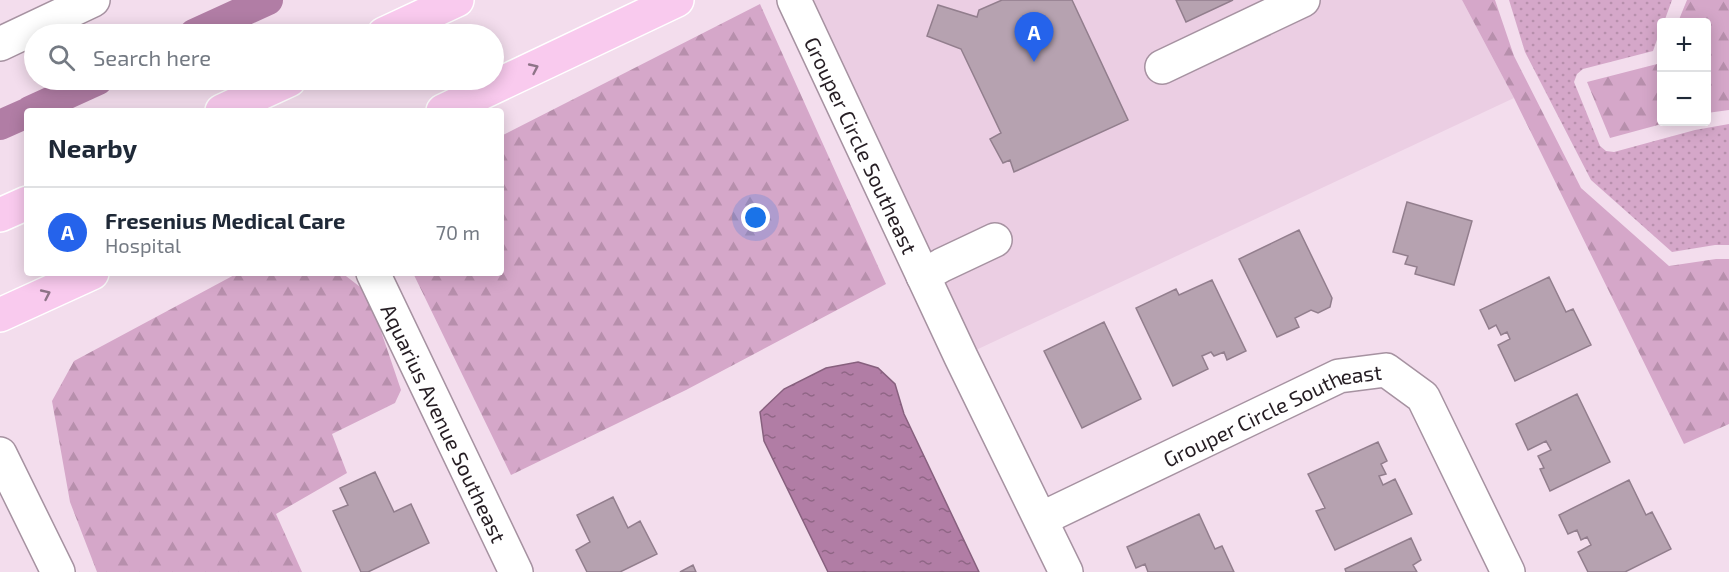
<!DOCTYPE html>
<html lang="en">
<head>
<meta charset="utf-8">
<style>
  :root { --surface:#fff; --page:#f2f2f3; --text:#1f2937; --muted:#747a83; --line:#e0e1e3; --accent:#2563eb }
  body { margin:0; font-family:"Exo 2",sans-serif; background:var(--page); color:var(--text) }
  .controls { position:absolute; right:18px; top:18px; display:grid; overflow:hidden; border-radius:6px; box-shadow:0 3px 15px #0003 }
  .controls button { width:54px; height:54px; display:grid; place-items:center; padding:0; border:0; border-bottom:2px solid var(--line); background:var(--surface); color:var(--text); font:30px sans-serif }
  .you { position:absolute; left:756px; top:218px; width:21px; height:21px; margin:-15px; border:4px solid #fff; border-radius:50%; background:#1a73e8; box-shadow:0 0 0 9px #1a73e833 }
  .badge { display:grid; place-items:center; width:39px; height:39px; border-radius:50%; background:var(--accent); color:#fff; font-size:20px; font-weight:700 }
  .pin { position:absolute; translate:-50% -50px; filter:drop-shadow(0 2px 3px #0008) }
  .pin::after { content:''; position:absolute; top:32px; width:21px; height:18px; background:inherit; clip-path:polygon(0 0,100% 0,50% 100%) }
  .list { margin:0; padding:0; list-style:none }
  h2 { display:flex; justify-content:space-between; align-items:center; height:78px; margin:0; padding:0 24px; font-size:26px }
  h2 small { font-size:20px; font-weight:400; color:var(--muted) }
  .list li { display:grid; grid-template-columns:39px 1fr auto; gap:18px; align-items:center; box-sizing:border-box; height:90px; padding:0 24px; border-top:2px solid var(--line) }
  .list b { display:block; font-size:22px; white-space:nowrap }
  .list p { margin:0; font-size:20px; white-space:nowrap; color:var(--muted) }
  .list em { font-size:20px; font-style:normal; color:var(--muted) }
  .icon { flex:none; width:33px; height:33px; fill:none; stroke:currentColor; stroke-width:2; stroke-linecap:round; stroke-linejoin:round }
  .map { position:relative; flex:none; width:1729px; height:572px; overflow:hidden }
  .search { position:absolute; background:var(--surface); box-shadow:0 3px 15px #0003; left:24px; top:24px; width:480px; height:66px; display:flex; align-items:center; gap:15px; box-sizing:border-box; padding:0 21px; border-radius:33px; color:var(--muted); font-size:22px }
  .panel { position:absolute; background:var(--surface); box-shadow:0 3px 15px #0003; left:24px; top:108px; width:480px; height:168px; border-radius:6px }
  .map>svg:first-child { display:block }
</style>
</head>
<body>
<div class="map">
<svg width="1729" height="572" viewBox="0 0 1729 572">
  <defs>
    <pattern id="grass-dots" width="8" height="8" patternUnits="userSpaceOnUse" patternTransform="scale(1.5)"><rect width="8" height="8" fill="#d5a7c9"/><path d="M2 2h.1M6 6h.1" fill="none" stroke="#b78fac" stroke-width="1.8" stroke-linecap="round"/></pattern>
    <pattern id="forest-firs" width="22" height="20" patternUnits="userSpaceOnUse" patternTransform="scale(1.5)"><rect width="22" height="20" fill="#d5a7c9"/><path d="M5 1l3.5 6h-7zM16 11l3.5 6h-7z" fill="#b78fac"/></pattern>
    <pattern id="water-ripples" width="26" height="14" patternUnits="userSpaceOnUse" patternTransform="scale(1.5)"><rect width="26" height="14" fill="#b17da5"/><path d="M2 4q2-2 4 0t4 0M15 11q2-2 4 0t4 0" fill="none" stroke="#906686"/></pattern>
  </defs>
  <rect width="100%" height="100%" fill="#f3dded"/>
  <!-- built -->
  <path fill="#ebcee3" d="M812,0H1462L1514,98L976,350L922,234L906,216Z"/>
  <!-- grass -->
  <path fill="url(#grass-dots)" d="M1509,0H1672L1664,22H1662L1661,28L1653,51L1583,69L1577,74L1574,82L1600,146L1606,151L1614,152L1695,130L1729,124V245H1715L1672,252L1591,180L1525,52Z"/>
  <!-- forest -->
  <path fill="url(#forest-firs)" d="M1462,0H1495L1514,56L1581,188L1669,266L1716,259H1729V424L1684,444L1514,98Z
    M1687,0H1729V110L1707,113L1706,22H1678Z
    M760,4L886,284L686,390L511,475L413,273H501V136Z
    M1661,63L1662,122H1669L1610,138L1587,82Z
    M238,273H342L368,293L401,390L395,403L332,434L347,473L276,514L302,572H97L70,502L52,401L74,361Z"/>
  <!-- water -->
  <path fill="url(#water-ripples)" stroke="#87607e" stroke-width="1.5" d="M858,362L878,368L895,384L904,414L979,572H828L764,441L760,412L784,389L826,368Z"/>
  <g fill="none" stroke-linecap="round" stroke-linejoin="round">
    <!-- canal -->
    <path stroke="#b17da5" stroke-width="30" d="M194,34L268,0
      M30,111L98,80
      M0,125L27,113"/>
  </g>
  <!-- building -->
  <path fill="#b6a2b0" stroke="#927e8d" stroke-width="1.5" d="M1002,0H1072L1128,120L1014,172L1010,160L1003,163L990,139L1001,133L961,49L927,36L938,5L977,17L979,10Z
    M1176,0H1233L1186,22Z
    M1407,202L1472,221L1454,285L1415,274L1417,267L1405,264L1408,256L1393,252Z
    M1299,230L1332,298L1330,307L1318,313L1311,310L1295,318L1299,327L1277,337L1239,259Z
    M1549,277L1566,312L1573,309L1591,345L1515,381L1498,345L1510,339L1507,332L1501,335L1496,325L1489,329L1480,310Z
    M1212,280L1246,351L1227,360L1224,352L1214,356L1211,352L1202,356L1208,369L1173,386L1136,308L1176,289L1179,295Z
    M1104,322L1141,399L1082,428L1044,351Z
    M1577,394L1610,462L1550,491L1540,469L1544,468L1538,456L1551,450L1546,441L1528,450L1516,424Z
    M1378,442L1387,461L1381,464L1386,474L1379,476L1383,485L1395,479L1412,514L1335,550L1316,511L1325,508L1308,474Z
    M375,472L394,512L411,504L429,543L368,572H361L333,511L348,505L340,488Z
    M1629,480L1646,515L1652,512L1671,549L1625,572H1588L1578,552L1591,545L1587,537L1581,540L1577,530L1568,534L1559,515Z
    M613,497L628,528L640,521L657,554L620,572H587L576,550L590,542L577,515Z
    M1199,514L1215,549L1222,546L1234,572H1148L1145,564L1136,568L1127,547Z
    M1411,538L1421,560L1413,565L1417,572H1346L1345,569Z
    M693,565L696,572H680Z"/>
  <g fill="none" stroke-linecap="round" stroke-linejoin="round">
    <defs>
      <g id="minor">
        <path id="s1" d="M794,0L961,357L1066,572"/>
        <path d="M0,44L93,0"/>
        <path d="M1162,67L1303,0"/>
        <path id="s2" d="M373,273L516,572"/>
        <path d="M923,276L942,265L995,240"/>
        <path d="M0,454L58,572"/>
        <path id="s3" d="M1041,519L1339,376L1386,370L1423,397L1508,572"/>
      </g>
      <path id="major" d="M384,34L457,0
        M222,111L289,80
        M443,111L677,0
        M0,215L27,203
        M0,315L92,273"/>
    </defs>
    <!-- minor casing -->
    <use href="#minor" stroke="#a692a1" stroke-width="36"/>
    <!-- major casing -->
    <use href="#major" stroke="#fff" stroke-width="36"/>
    <!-- minor -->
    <use href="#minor" stroke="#fff" stroke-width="33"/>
    <!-- major -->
    <use href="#major" stroke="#f9caee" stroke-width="33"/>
  </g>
  <!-- one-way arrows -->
  <defs><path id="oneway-chevron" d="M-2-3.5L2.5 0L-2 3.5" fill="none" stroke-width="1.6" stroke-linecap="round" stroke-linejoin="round" transform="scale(1.5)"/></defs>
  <g stroke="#8f7488">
    <use href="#oneway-chevron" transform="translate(534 68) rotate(-25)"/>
    <use href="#oneway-chevron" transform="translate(46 294) rotate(-25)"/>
  </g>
  <g text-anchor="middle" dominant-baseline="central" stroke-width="4.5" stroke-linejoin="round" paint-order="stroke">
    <!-- street labels -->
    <g font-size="21" fill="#251d23" stroke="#fff">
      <text stroke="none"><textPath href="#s1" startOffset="160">Grouper Circle Southeast</textPath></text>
      <text stroke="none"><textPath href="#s3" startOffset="255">Grouper Circle Southeast</textPath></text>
      <text stroke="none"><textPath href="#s2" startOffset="166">Aquarius Avenue Southeast</textPath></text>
    </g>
  </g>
</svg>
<div class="controls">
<button>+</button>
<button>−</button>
</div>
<div class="you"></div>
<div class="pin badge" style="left:1034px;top:62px">A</div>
<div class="search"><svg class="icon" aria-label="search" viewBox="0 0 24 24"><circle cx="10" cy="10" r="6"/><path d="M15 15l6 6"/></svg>Search here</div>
<section class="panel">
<h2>Nearby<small></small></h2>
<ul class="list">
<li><span class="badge">A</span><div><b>Fresenius Medical Care</b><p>Hospital</p></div><em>70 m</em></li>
</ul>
</section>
</div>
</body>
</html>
